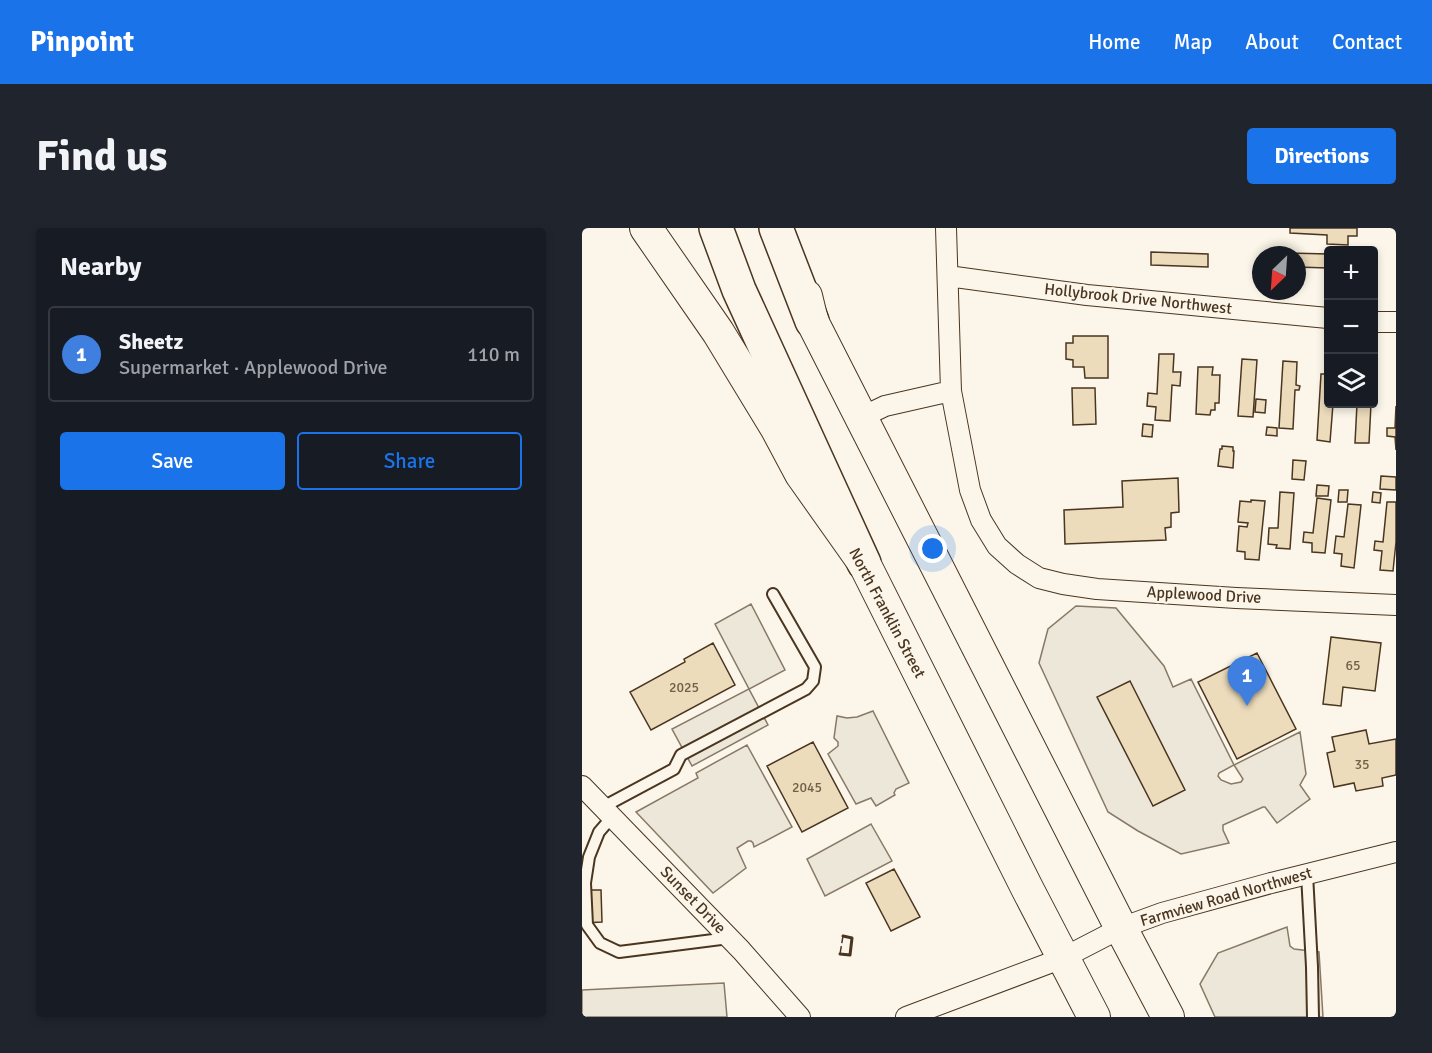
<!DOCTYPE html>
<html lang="en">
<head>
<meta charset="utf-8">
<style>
  :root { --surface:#171b24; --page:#20242c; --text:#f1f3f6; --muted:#9ea1a6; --line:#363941; --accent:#1a73e8 }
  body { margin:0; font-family:Signika,sans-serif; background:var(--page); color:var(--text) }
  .controls { position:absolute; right:18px; top:18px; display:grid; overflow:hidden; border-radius:6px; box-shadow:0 3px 9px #0003 }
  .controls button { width:54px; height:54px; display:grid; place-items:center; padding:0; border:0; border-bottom:2px solid var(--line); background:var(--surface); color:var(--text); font:30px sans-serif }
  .compass { position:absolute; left:670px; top:18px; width:54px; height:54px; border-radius:50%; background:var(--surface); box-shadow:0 3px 9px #0003; rotate:205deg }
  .you { position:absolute; left:351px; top:321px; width:21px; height:21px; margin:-15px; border:4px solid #fff; border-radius:50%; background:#1a73e8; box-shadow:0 0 0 9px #1a73e833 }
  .badge { display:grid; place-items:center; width:39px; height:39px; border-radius:50%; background:var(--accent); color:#fff; font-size:20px; font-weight:700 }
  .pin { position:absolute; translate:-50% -50px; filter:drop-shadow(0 2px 3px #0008) }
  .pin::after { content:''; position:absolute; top:32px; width:21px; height:18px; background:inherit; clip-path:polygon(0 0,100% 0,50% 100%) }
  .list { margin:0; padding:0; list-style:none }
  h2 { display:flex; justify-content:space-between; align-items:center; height:78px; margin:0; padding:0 24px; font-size:26px }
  h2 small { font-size:20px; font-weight:400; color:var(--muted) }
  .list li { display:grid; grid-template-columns:39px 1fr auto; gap:18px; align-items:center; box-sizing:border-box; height:96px; margin:0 12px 12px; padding:0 12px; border:2px solid var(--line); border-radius:6px }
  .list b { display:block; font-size:22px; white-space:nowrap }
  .list p { margin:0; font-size:20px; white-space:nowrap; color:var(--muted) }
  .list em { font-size:20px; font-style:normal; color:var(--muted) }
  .actions { display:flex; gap:12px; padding:18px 24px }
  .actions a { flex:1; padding:14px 0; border:2px solid var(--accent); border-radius:6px; text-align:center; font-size:21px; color:var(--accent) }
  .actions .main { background:var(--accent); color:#fff }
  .icon { flex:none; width:33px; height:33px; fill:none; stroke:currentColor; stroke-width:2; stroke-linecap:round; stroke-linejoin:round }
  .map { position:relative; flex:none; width:814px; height:789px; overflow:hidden; border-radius:6px }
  header { display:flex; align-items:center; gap:36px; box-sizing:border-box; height:84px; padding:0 30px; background:var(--accent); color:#fff }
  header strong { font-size:28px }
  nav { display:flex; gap:33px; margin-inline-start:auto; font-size:21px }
  .intro { display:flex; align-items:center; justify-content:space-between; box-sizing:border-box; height:144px; padding:0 36px }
  h1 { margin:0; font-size:42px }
  .button { padding:15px 27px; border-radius:6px; background:var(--accent); color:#fff; font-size:21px; font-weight:700 }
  main { display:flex; gap:36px; padding:0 36px }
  aside { flex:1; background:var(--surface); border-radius:6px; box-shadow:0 3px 9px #0003 }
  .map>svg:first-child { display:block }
</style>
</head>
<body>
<header>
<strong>Pinpoint</strong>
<nav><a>Home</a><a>Map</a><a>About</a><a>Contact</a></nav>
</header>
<div class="intro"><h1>Find us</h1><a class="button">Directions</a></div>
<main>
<aside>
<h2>Nearby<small></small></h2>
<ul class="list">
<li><span class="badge" style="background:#3f7fe0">1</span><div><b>Sheetz</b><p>Supermarket · Applewood Drive</p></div><em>110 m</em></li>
</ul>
<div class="actions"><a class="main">Save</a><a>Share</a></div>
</aside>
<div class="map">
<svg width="814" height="789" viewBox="0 0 814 789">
  <rect width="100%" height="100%" fill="#fbf6e9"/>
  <!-- parking -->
  <path fill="#ede7d9" stroke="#887966" stroke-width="1.5" d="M169,376L203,442L167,461L186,497L110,538L90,501L167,461L133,396Z
    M494,378L534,380L582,438L591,459L609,451L652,537L637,545L636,548L639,552L649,556L659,554L661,551L652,537L718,504L724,546L718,557L728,571L695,595L683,579H681L641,597V602L647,615L599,626L556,603L526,584L457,435L466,401Z
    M291,483L327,555L314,561L312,565L313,567L294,578L289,570L274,576L246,526L256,518V514L252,510L255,488L265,490L275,489Z
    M165,517L210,599L172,619L171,615L169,613H166L155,620L164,640L131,665L54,584L116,550L114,545Z
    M289,596L310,633L243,668L225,631Z
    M705,699L708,718L712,721L737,724L741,789H633L618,756L636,725Z
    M142,755L145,789H0V762Z"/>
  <!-- building -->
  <path fill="#ecdcbc" stroke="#4a3520" stroke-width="1.5" d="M708,0H775V8H766V17L745,16V7L708,5Z
    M569,24L626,26V39L569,37Z
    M706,25L746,26V40L715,39V27H706Z
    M491,108H526V150H503L502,139H491V132L484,131V115H491Z
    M577,126H592L591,144H599L598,158L590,157L588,193L573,192L574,179L565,178L566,165L575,166Z
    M660,131L675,132L671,189L656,188Z
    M701,133L715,134L714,157L718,158L717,162H713L711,201L697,200Z
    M616,139H631L630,147H638L637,175H633V182H629L628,187L614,186Z
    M739,146H746V176H751L748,214L735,212Z
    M490,160H513L514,196L491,197Z
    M674,171L684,172L683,185L673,184Z
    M775,176H789L787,215H773Z
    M814,178V222L813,209L805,208V200H813Z
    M561,196L571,197L570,209L560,208Z
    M685,199L695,200V208L684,207Z
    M640,218L651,219V223H652L651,240L636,238L638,221H640Z
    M711,232L724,233L722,252L710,251Z
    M799,248L814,249V262L798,261Z
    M596,250L597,284L589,285V299L583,300L584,312L483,316L482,282L541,279L540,253Z
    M735,257L747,258L746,268H734Z
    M757,262H766L765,274H756Z
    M698,264L712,265L708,321L694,320L695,317L686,316L687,300H696Z
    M791,264L799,265L798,275L790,274Z
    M735,270L749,272L743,325L730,324V315L721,314L722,304L731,305Z
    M669,272L683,273L677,332L663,331V324L655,323L657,298L665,299L666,295L656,294L658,273L669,274Z
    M805,274H814V314L811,343L798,342L800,323L792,322L793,313L801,314Z
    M766,276L779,277L772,340L759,338L760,326L752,325L754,308L762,309Z
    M749,409L799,415L793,463L761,459L759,478L741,476Z
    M131,415L153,457L69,502L48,464L103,434L102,431Z
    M675,425L714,501L655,531L616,454Z
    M548,453L603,562L571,578L515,469Z
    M784,502L787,516L814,511V547L800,550L801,558L774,563L772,555L752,559L745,525L753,523L750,509Z
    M231,514L266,580L220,604L185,538Z
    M312,641L338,689L309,703L284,655Z
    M0,662H19L20,694L0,695Z"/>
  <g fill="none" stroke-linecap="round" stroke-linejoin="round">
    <defs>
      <path id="lane" d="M21,579L92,541L99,527L224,461L231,453L233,439L191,366
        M30,589L17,604L7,629L3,655L5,697L18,715L37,724L147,710
        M725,646L730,739L731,789"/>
      <path id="street" d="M364,0L369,163L388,262L399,292L415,318L435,336L457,350L481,356L515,361L654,370L814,377
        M366,48L505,67L746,90
        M792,94H814
        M280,189L303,178L369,163
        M0,558L159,722L218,789
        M324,789L481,730L539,700L580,685L689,655L814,624"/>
      <path id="primary" d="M64,0L136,104L195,201L219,246L282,335L446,662L512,789
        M224,68L230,93L539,700L586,789"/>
      <path id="highway" d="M134,0L157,62L282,335
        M194,0L230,93"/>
    </defs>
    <!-- lane casing -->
    <use href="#lane" stroke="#4a3520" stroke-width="14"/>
    <!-- street casing -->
    <use href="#street" stroke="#4a3520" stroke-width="22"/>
    <!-- primary casing -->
    <use href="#primary" stroke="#4a3520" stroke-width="34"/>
    <!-- highway casing -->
    <use href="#highway" stroke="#4a3520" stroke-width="36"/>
    <!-- lane -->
    <use href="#lane" stroke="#fbf6e9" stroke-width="10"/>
    <!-- street -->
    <use href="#street" stroke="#fbf6e9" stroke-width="20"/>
    <!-- primary -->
    <use href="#primary" stroke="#fbf6e9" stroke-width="32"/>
    <!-- highway -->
    <use href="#highway" stroke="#fbf6e9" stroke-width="33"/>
    <!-- fence -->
    <path stroke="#4a3520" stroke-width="1.5" stroke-dasharray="8 3" stroke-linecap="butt" d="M258,726L261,708"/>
    <!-- wall -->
    <path stroke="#4a3520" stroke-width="3" d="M258,726L268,727L270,710L261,708"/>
  </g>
  <g text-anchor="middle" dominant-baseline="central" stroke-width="4.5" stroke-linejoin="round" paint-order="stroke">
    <!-- number labels -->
    <g font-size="14" fill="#725f47">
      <text x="771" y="437">65</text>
      <text x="102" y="459">2025</text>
      <text x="780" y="536">35</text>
      <text x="225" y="559">2045</text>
    </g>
    <!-- street labels -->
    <g font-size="16" fill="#4a3520" stroke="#fbf6e9">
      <text transform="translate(556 71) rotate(6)">Hollybrook Drive Northwest</text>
      <text transform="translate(622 367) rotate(3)">Applewood Drive</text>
      <text transform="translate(305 385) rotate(62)">North Franklin Street</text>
      <text transform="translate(644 669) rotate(-16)">Farmview Road Northwest</text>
      <text transform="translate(111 672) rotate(46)">Sunset Drive</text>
    </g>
  </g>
</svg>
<div class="controls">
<button>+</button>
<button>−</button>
<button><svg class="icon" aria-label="layers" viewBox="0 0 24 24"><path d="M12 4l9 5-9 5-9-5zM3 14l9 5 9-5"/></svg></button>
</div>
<svg class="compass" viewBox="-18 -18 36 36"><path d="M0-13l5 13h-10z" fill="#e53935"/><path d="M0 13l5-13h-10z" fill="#9ea1a6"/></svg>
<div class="you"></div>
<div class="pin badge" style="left:665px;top:478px;background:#3f7fe0">1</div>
</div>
</main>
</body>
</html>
